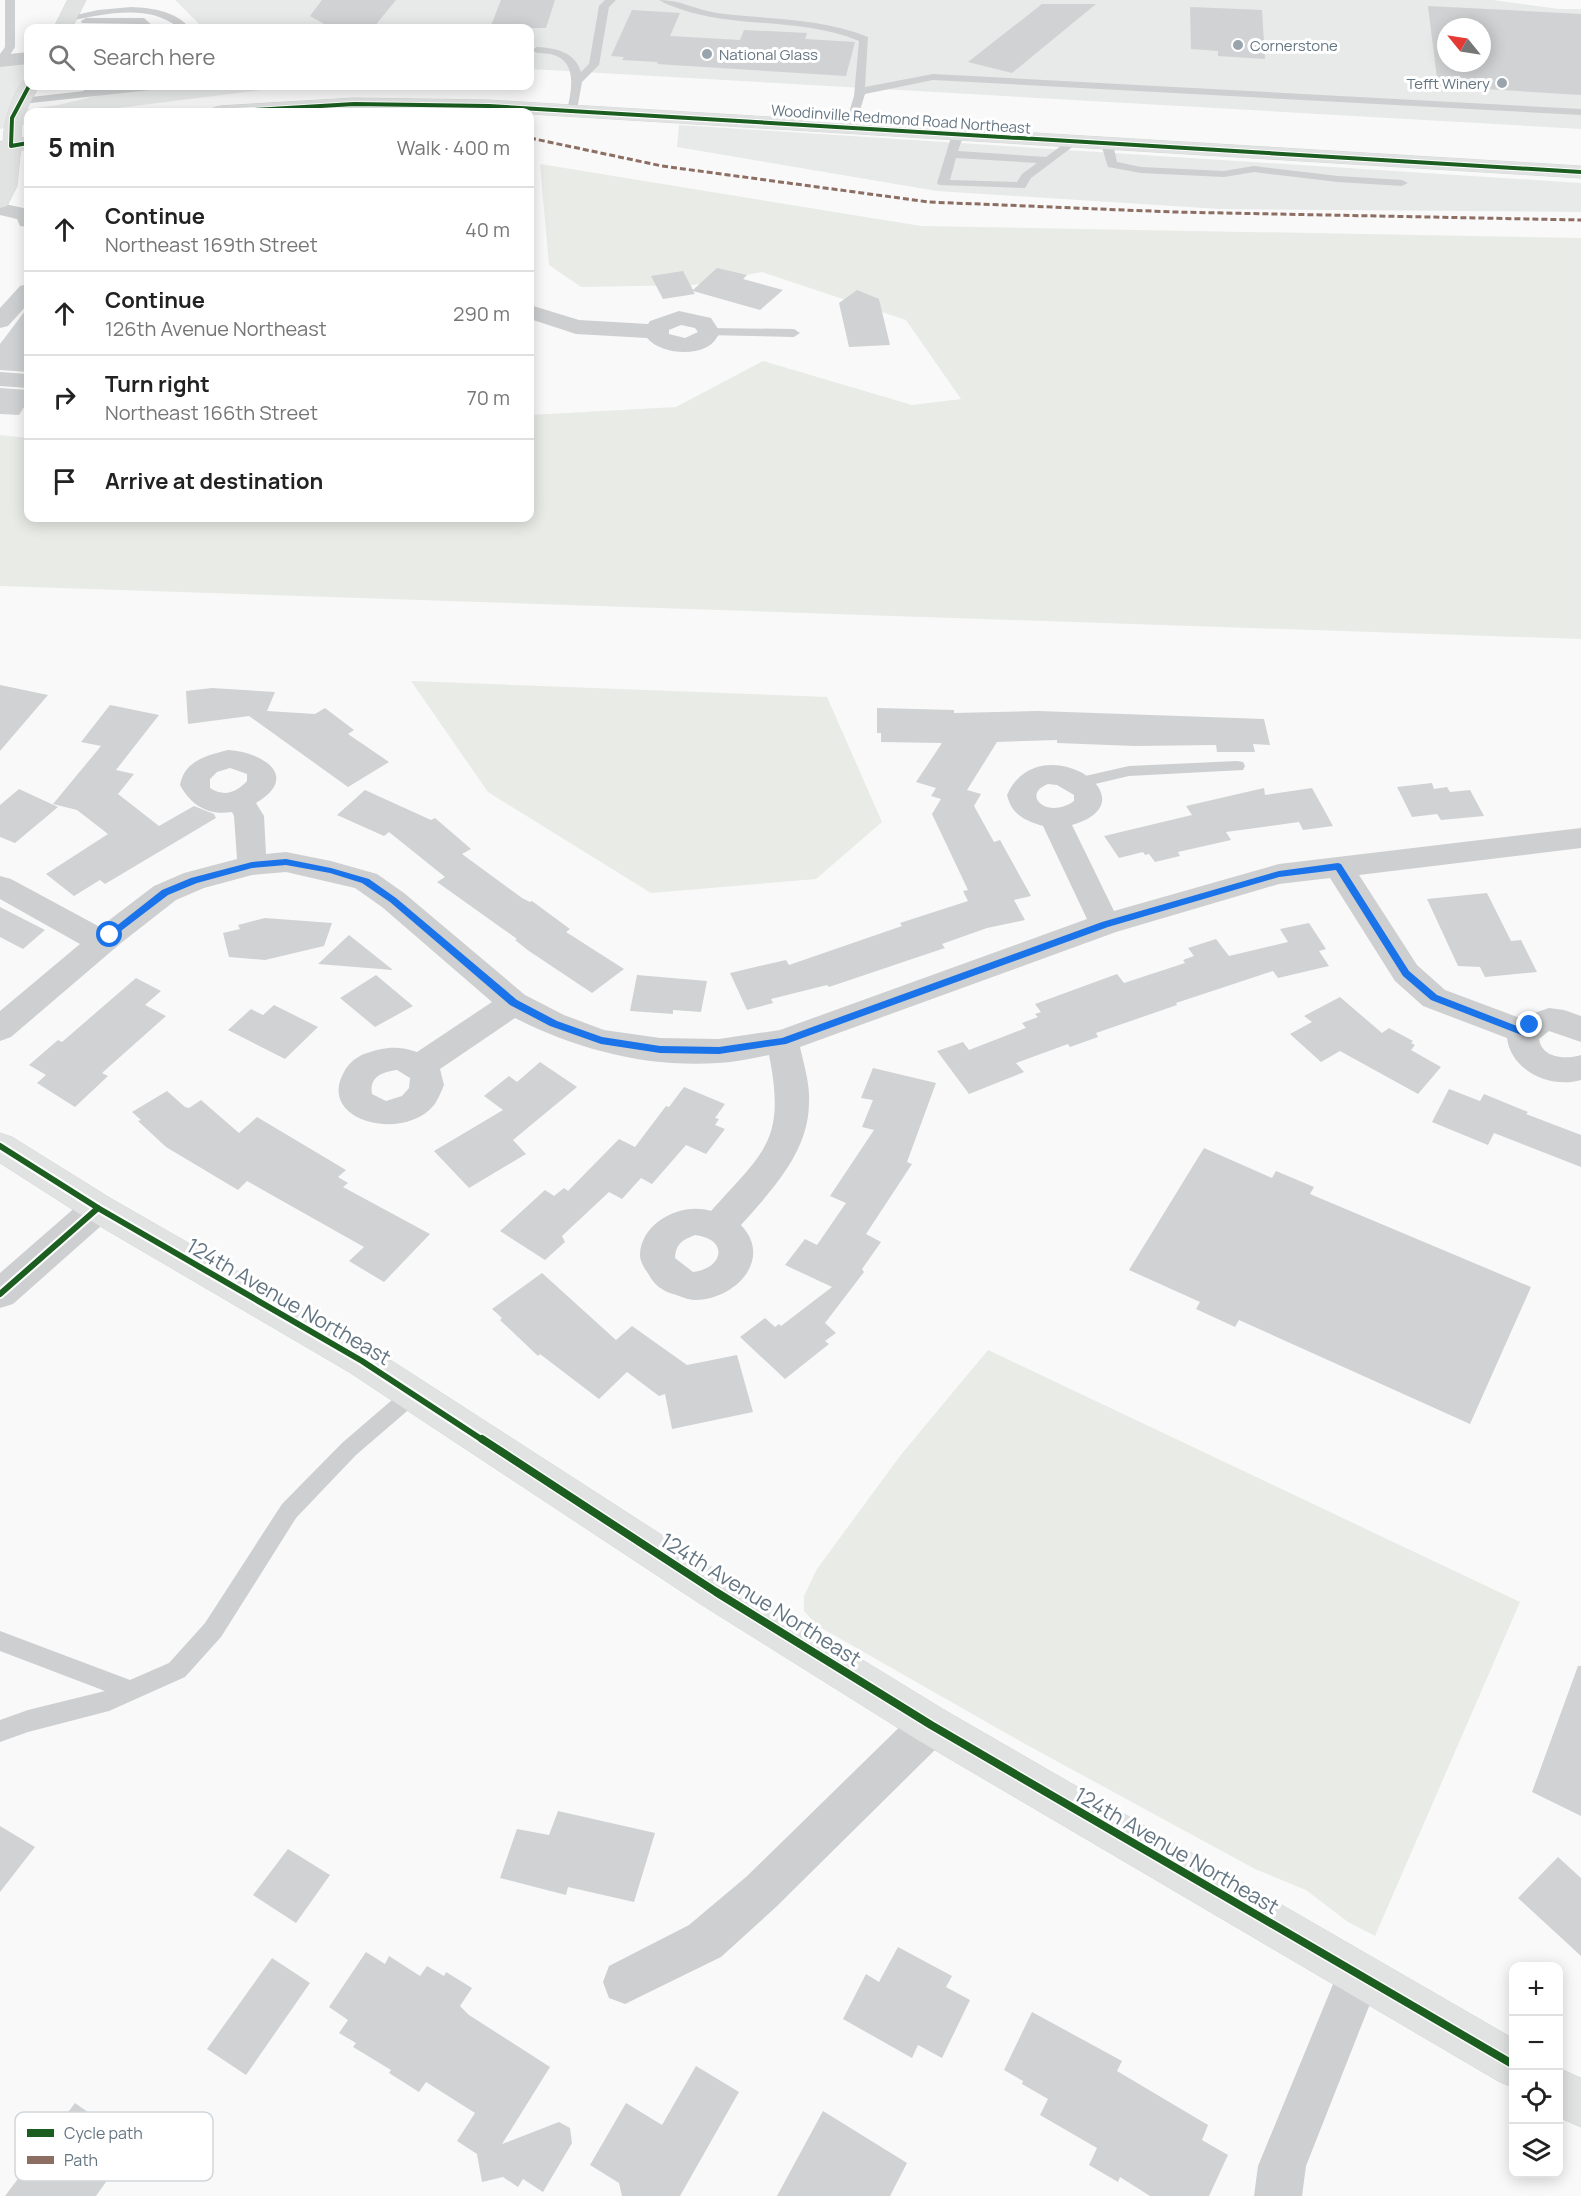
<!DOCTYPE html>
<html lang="en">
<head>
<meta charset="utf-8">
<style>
  :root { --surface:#fff; --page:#f2f2f2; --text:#222; --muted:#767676; --line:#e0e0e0 }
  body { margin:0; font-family:Manrope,sans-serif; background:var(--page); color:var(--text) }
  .controls { position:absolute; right:18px; bottom:18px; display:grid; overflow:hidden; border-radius:12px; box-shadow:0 3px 15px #0003 }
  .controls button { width:54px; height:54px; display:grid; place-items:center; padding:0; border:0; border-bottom:2px solid var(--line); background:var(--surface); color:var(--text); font:30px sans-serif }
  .compass { position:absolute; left:1437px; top:18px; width:54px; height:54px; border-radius:50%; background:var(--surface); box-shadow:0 3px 15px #0003; rotate:300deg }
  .stop { position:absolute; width:18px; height:18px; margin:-14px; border:4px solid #1a73e8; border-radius:50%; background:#fff }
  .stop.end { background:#1a73e8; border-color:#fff; box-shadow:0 2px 6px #0008 }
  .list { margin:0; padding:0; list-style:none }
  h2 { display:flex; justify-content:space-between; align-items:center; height:78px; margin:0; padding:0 24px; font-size:26px }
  h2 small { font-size:20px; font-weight:400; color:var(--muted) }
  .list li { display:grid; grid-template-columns:39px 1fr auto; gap:18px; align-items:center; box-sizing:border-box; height:84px; padding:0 24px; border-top:2px solid var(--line) }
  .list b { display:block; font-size:22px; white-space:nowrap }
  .list p { margin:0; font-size:20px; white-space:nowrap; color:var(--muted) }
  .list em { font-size:20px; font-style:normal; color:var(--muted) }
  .icon { flex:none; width:33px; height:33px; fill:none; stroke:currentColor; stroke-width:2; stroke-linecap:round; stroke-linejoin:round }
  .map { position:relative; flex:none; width:1581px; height:2196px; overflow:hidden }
  .search { position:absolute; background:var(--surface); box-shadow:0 3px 15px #0003; left:24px; top:24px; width:510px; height:66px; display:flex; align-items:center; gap:15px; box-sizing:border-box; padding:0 21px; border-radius:12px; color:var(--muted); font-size:22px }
  .panel { position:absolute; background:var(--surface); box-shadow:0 3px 15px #0003; left:24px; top:108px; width:510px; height:414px; border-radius:12px }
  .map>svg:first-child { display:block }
</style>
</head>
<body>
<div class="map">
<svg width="1581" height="2196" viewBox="0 0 1581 2196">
  <rect width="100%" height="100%" fill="#f9f9f9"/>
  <!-- built -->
  <path fill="#e8e9e9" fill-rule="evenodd" d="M175,0H1493L1559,9H1581V129L530,69V28H203ZM1446,27H1482V63H1446Z
    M28,57L29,86L16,111L58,105L138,86H351H295L86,112H28V124L0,129V62Z
    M679,125L1581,183V212L1220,209L937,191L677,147Z"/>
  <!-- green -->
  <path fill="#e8ebe6" d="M540,164L921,226L1581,238V639L0,586V435L28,438V518H530V415L676,407L763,361L912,405L961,399L906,320L762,272L693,285L581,287L549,265Z
    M411,681L827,697L882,822L816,879L651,893L488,792Z
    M988,1350L1520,1602L1375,1936L1348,1922L1306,1890L1255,1869L1027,1745L818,1626L804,1611V1596L817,1569L900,1456Z"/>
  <!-- building -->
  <path fill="#d0d2d3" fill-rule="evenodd" d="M322,0H396L373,28H331L310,16Z
    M501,0H555L546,28H490Z
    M1042,4H1096L1012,73L968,62Z
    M1428,6L1581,14V95L1438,86ZM1446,27H1482V63H1446Z
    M1190,7L1262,10L1265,59L1218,56V51L1191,49Z
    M632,10L680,13L670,36L740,40L744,30L807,33L805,39L855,42L846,76L657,64L658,62L622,60L624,57L611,56Z
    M717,268L747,275L743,279L783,290L760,310L693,291L695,294L663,299L651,276L683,271L693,290Z
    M857,290L879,299L890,345L849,347L839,303Z
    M28,307V372L0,370V344Z
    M0,388L28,390V401L19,415L0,414Z
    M0,685L48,695L0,751Z
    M212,688L275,692L267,711L315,714L325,708L354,730L348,734L389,762L348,787L249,716L188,724L186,691Z
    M110,705L159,715L116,770L134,774L118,794L159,826L194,806L214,814L216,818L105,884L100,880L74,896L46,874L108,834L77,810L53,804L101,746L81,742Z
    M877,708L954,710V713L1038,711L1264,719L1270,745L1253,744L1255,752H1217L1216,745L1135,746L1057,743V740L997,742L967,790L981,794L974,806L994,842L1000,840L1031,896L1014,900L1025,920L987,928L942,944L945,948L921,956L829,987L827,985L771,999L773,1003L747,1010L730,973L786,960L789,965L902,926L900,923L968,901L963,891L968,890L932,814L941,799L931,796L936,788L916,782L942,743L881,742V733H877Z
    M1432,783L1434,789L1447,787L1450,792L1470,790L1484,816L1441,820L1437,814L1412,817L1397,787Z
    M1264,788L1265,795L1312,788L1333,826L1303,830L1299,822L1226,832L1231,840L1178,852L1180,856L1155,862L1149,854L1145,855L1143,852L1119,858L1104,836L1192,815L1186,806Z
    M19,789L58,807L15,843L0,837V805Z
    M365,790L431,820L435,818L471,849L462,854L522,898L530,902L532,901L570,929L566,932L624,969L592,993L529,951L515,940L517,939L437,882L445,877L389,832L384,836L337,815Z
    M1487,893L1511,941L1521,940L1537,972L1485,977L1480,967L1458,966L1427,899Z
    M0,907L45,930L23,949L0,937Z
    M265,918L332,923L324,946L265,960L229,957L223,933L240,929L238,925Z
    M1309,923L1326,949L1319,951L1329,966L1278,978L1273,971L1176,1003L1177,1005L1096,1033L1098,1037L1070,1047L1068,1044L1016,1063L1024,1072L969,1094L937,1051L963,1042L969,1050L1026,1028L1022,1023L1038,1017L1035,1014L1041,1012L1035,1004L1117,974L1124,983L1185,963L1183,960L1194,956L1188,948L1216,939L1229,956L1288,942L1280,929Z
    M349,935L393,970L318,964Z
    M376,975L413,1006L375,1027L340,998Z
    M637,975L707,981L701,1012L673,1010V1014L630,1011Z
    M136,978L161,991L145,1005L166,1016L102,1073L108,1076L75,1107L37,1083L46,1075L29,1065L58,1040L62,1042Z
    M1340,997L1382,1033L1389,1028L1413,1041L1411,1043L1415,1045L1411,1050L1441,1067L1418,1094L1340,1051L1321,1062L1290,1034L1312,1022L1304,1016Z
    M274,1005L318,1027L285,1059L228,1030L251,1009L263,1015Z
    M540,1062L577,1087L513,1140L526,1154L469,1188L434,1151L503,1110L484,1096L509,1076L517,1082Z
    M873,1068L936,1083L907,1162L912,1164L866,1234L881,1242L862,1269L864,1272L825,1323L836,1333L825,1341L829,1344L785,1379L740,1337L765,1318L775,1327L779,1324L781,1326L832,1287L785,1265L805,1239L817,1245L846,1203L830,1196L874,1130L862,1127L873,1100L861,1098Z
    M684,1087L725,1104L715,1118L719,1119L715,1125L725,1129L706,1154L686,1145L652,1184L641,1178L622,1199L609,1192L562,1236L565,1242L545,1260L500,1231L545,1190L554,1196L564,1188L568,1191L619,1139L635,1147L666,1106L669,1107Z
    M1449,1089L1480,1101L1484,1094L1528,1112L1526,1114L1581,1135V1167L1494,1133L1488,1145L1432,1122Z
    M167,1091L185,1107L189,1108L201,1100L239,1133L257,1117L346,1170L338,1177L348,1183L343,1187L430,1234L384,1282L349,1261L364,1247L247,1181L238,1190L166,1147L138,1121L141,1120L132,1112Z
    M1204,1148L1272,1178L1276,1171L1314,1187L1310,1194L1531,1287L1470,1424L1239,1320L1235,1327L1196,1309L1200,1302L1129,1270Z
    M542,1273L616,1340L632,1326L687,1365L737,1355L753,1412L672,1429L665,1394L659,1396L627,1372L599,1399L540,1354L538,1356L500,1320L502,1318L492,1309Z
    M1578,1666H1581V1816L1532,1792Z
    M558,1811L655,1833L634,1902L568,1887L566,1895L500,1878L517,1829L549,1835Z
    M0,1826L35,1847L0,1892Z
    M288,1849L330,1875L296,1923L253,1895Z
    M1558,1857L1581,1878V1956L1518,1898Z
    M898,1947L952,1976L946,1987L970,2000L942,2058L918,2045L912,2058L843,2019L866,1974L879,1982Z
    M366,1952L385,1964L389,1956L420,1976L427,1966L444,1976L446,1972L472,1988L460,2006L469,2015L550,2067L502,2144L559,2122L570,2128L572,2143L543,2192L523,2179L518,2187L503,2177L482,2182L477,2154L457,2141L475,2113L426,2082L419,2092L389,2073L391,2070L353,2047L356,2043L339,2033L348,2020L329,2007Z
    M272,1958L310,1983L246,2075L207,2049Z
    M1032,2012L1122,2061L1117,2071L1208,2125L1202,2140L1228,2155L1209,2196H1150L1120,2177L1118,2182L1089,2165L1097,2148L1040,2115L1048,2099L1022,2084L1023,2081L1004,2070Z
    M696,2066L739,2092L680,2196H622L619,2183L590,2165L626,2103L662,2125Z
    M75,2103L133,2144L96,2196H5Z
    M823,2111L907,2163L890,2196H777Z"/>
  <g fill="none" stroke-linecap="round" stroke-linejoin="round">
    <defs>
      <path id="secondary" d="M11,140L18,142L21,146L17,186L7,206L0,208V142Z
        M0,1133L12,1137L110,1198L375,1350L730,1579L946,1711L1514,2039V2088L1498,2081L916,1739L702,1605L349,1372L86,1218L0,1163Z
        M1558,2068L1581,2078V2127L1558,2117Z"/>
      <path id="primary" d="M68,0H86L72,28H54Z
        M28,80V86H39L22,118L21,138L28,137V149L11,152L4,150C0,132 11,97 22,82Z
        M354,98L489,100L1581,166V178L530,114V112L388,110L210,112L213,108L220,106Z"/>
    </defs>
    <!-- secondary casing -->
    <use href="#secondary" stroke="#d5d6d7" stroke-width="1"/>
    <!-- primary casing -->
    <use href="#primary" stroke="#d5d6d7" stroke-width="1"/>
    <!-- lane -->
    <path fill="#cecfd0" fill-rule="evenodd" d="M5,0H15V47L5,63L1,64L0,54L5,47Z
      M605,0H616L609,7L599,65L582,82L577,110L572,113L568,112L567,110C572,89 578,60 550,54C543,53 537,54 532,50L537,47C556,48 575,52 581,72L589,64L599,6Z
      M659,0C680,0 697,10 717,13C769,20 819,17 868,37L865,87L933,74L1581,109V115L933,80L865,94L857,120L836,130L831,127L848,116L854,96L859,41C802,17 738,29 680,9C673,6 665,4 659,0Z
      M131,7C153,8 175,11 190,28H179C149,3 104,14 68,21L63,18L98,10Z
      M86,18H144L155,28H145L141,24L82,23L81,21Z
      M84,86H94V90L136,86H165L160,89L22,104L17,101L22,98L84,91Z
      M958,131L964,134L958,151L1046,157L1069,140H1077L1079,142L1031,178L1025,188L939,185L937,183L952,134ZM956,158L1037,163L1022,174L1017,182L950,180Z
      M1107,141L1113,144L1117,162L1141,167L1224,171L1254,166L1338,176L1402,180L1408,183L1402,186L1338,182L1254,172L1224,177L1141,173L1108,167L1101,144Z
      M709,328L794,329L800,333L794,337L705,335L703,332Z
      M1237,761L1243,762L1245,766L1243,770L1129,776L1078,788L1070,783L1072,779L1129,766Z
      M413,1386L420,1388L423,1394L420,1400L356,1455L296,1518L221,1637L185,1677L109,1711L28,1732L0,1742V1720L28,1710L105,1691L0,1651V1631L130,1680L169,1663L205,1623L282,1504L342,1443L406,1388Z"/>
    <!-- street -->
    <path fill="#cecfd0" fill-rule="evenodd" d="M28,52V64L0,67V55Z
      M0,203L28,209V227L20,226L17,219L0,215Z
      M28,284V304L8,326L0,328V308L20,286Z
      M530,305L579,320L648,324L650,321L679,311L711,318L720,332C717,338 713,344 707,347C690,356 660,353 647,338L576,334L530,319ZM681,325L695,328L698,332L685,338L669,334V330Z
      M0,372L28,374V388L0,386Z
      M228,750C262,752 301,776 256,803L264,816L266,854L286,852L331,861L377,874L404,893L525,995L564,1015L604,1030L660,1038L719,1039L780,1030L1087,919L1043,826C1024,820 1012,815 1007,795C1039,723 1157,800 1072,825L1114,911L1279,864L1581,828V848L1359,875L1417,965L1445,990L1520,1018L1549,1008L1564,1010L1581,1016V1042L1549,1031L1539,1039C1542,1058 1565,1060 1581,1055V1080C1551,1089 1511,1071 1507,1038L1423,1006L1395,981L1330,878L1279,884L1116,932L800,1047C804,1065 810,1084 809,1102C809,1152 772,1190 741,1225C774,1260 734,1300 695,1300C688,1300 680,1296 673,1294C663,1291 654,1285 649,1275C645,1269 640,1262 640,1255C641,1221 683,1202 711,1211C765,1151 786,1140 769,1055C753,1058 736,1062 719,1063C648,1068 578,1050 515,1018L440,1069L444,1085C441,1092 438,1100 434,1105C403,1143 316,1121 344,1072C348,1064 355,1058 364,1054C383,1047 398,1045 417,1052L492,1002L382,907L355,888L286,872L252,875L204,888L176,900L121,943L11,1037L0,1041V1011L80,944L0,899V876L11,879L100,927L154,886L184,873L237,859L234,816L232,812C208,816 191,805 180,785C185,760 206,756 228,750ZM230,768L247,774V781C236,793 224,797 210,788V779L217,772ZM1048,784L1057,785L1074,795V801C1048,820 1020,795 1048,784ZM397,1070L410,1078L409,1088L402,1096L386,1101L372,1094C369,1077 382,1072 397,1070ZM695,1235C729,1239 724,1268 693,1272L675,1258C676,1243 683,1240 695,1235Z
      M98,1194L110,1198L115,1208L110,1218L13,1304L0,1308V1273L86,1198Z
      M931,1706L946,1711L952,1725L946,1739L776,1907L721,1957L625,2004L609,1998L603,1982L609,1966L689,1925L746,1877L916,1711Z
      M1359,1954L1375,1960L1381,1976L1306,2166L1302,2196H1254L1258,2166L1343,1960Z"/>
    <!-- secondary -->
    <use href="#secondary" fill="#e1e2e2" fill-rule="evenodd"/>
    <!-- primary -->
    <use href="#primary" fill="#e1e2e2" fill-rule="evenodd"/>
    <!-- quiet -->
    <path stroke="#8d6e63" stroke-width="3" stroke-dasharray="6 3" stroke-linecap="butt" d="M530,138L662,166L929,202L1173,212L1581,220"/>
    <defs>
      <path id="cycleway-far2" d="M220,112L354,104L489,106L1581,172
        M28,143L11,146L12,118L29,86"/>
      <path id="cycleway-far1" d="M0,1146L98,1208L362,1361L484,1441
        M0,1294L98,1208"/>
      <path id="cycleway" d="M482,1439L716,1592L931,1725L1514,2065"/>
    </defs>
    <!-- cycleway-far2 casing -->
    <use href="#cycleway-far2" stroke="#fff" stroke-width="6"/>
    <!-- cycleway-far1 casing -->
    <use href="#cycleway-far1" stroke="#fff" stroke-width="10"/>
    <!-- cycleway casing -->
    <use href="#cycleway" stroke="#fff" stroke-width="11"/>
    <!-- cycleway-far2 -->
    <use href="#cycleway-far2" stroke="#1b5e20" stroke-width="4"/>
    <!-- cycleway-far1 -->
    <use href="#cycleway-far1" stroke="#1b5e20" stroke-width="6"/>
    <!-- cycleway -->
    <use href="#cycleway" stroke="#1b5e20" stroke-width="8"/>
  </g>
  <!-- route -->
  <path fill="#1a73e8" d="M286,859L331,868L369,879L396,898L517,1000L557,1021L602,1037L660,1046L719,1047L782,1038L1102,922L1279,871L1338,863L1341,864L1409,971L1437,995L1522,1028L1530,1022L1534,1025L1524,1036L1431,1000L1403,976L1336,870L1279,877L1108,927L786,1044L719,1054L660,1053L601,1044L550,1026L510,1005L390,902L362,883L330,873L286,865L252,868L197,883L168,895L113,937L110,938L105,935L162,890L191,878L252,862Z"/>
  <!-- markers -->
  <g fill="#99a4ac" stroke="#fff" stroke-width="2">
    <circle cx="1238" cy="45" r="6"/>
    <circle cx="707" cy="54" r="6"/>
    <circle cx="1502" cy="83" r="6"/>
  </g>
  <g text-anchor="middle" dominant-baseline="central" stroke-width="6" stroke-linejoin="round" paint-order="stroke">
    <!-- far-poi labels -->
    <g font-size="15" fill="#657683" stroke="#fff" text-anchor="start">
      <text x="1250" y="45">Cornerstone</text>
      <text x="719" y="54">National Glass</text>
      <text x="1490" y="83" text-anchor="end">Tefft Winery</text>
    </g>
    <!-- far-street labels -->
    <g font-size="15" fill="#657683" stroke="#fff">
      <text transform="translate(901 119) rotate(4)">Woodinville Redmond Road Northeast</text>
    </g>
    <!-- near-street labels -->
    <g font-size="21" fill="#657683" stroke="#fff">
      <text transform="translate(289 1301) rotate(30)">124th Avenue Northeast</text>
      <text transform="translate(761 1599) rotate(32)">124th Avenue Northeast</text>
      <text transform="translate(1177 1850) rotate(30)">124th Avenue Northeast</text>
    </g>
  </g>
  <!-- legend -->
  <rect x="15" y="2112" width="198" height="69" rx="9" fill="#fff" stroke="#d1d6da" stroke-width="1.5"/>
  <rect x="27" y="2129" width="27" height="8" fill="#1b5e20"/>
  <rect x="27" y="2156" width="27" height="8" fill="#8d6e63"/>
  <g font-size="16" fill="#657683">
    <text x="64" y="2139">Cycle path</text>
    <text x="64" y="2166">Path</text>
  </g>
</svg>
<div class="controls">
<button>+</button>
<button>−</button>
<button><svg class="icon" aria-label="locate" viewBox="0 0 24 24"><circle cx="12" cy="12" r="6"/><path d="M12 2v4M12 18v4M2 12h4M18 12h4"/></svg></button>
<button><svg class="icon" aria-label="layers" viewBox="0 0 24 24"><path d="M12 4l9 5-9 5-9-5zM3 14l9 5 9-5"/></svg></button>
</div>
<svg class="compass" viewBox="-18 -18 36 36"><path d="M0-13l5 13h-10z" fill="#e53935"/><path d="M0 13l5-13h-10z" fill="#767676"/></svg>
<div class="stop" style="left:110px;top:935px"></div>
<div class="stop end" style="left:1530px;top:1025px"></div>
<div class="search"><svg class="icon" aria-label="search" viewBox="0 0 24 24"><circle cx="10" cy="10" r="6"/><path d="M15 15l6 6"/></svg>Search here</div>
<section class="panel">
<h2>5 min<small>Walk · 400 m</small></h2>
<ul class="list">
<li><svg class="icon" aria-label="ahead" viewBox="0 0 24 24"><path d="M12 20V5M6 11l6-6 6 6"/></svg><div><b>Continue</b><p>Northeast 169th Street</p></div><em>40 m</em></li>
<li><svg class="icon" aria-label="ahead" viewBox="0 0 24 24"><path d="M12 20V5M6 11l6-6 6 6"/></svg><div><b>Continue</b><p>126th Avenue Northeast</p></div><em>290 m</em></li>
<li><svg class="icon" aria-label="right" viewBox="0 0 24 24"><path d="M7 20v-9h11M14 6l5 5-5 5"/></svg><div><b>Turn right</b><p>Northeast 166th Street</p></div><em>70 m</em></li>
<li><svg class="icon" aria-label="arrive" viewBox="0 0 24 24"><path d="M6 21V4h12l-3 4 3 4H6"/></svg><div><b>Arrive at destination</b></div></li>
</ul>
</section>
</div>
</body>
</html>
